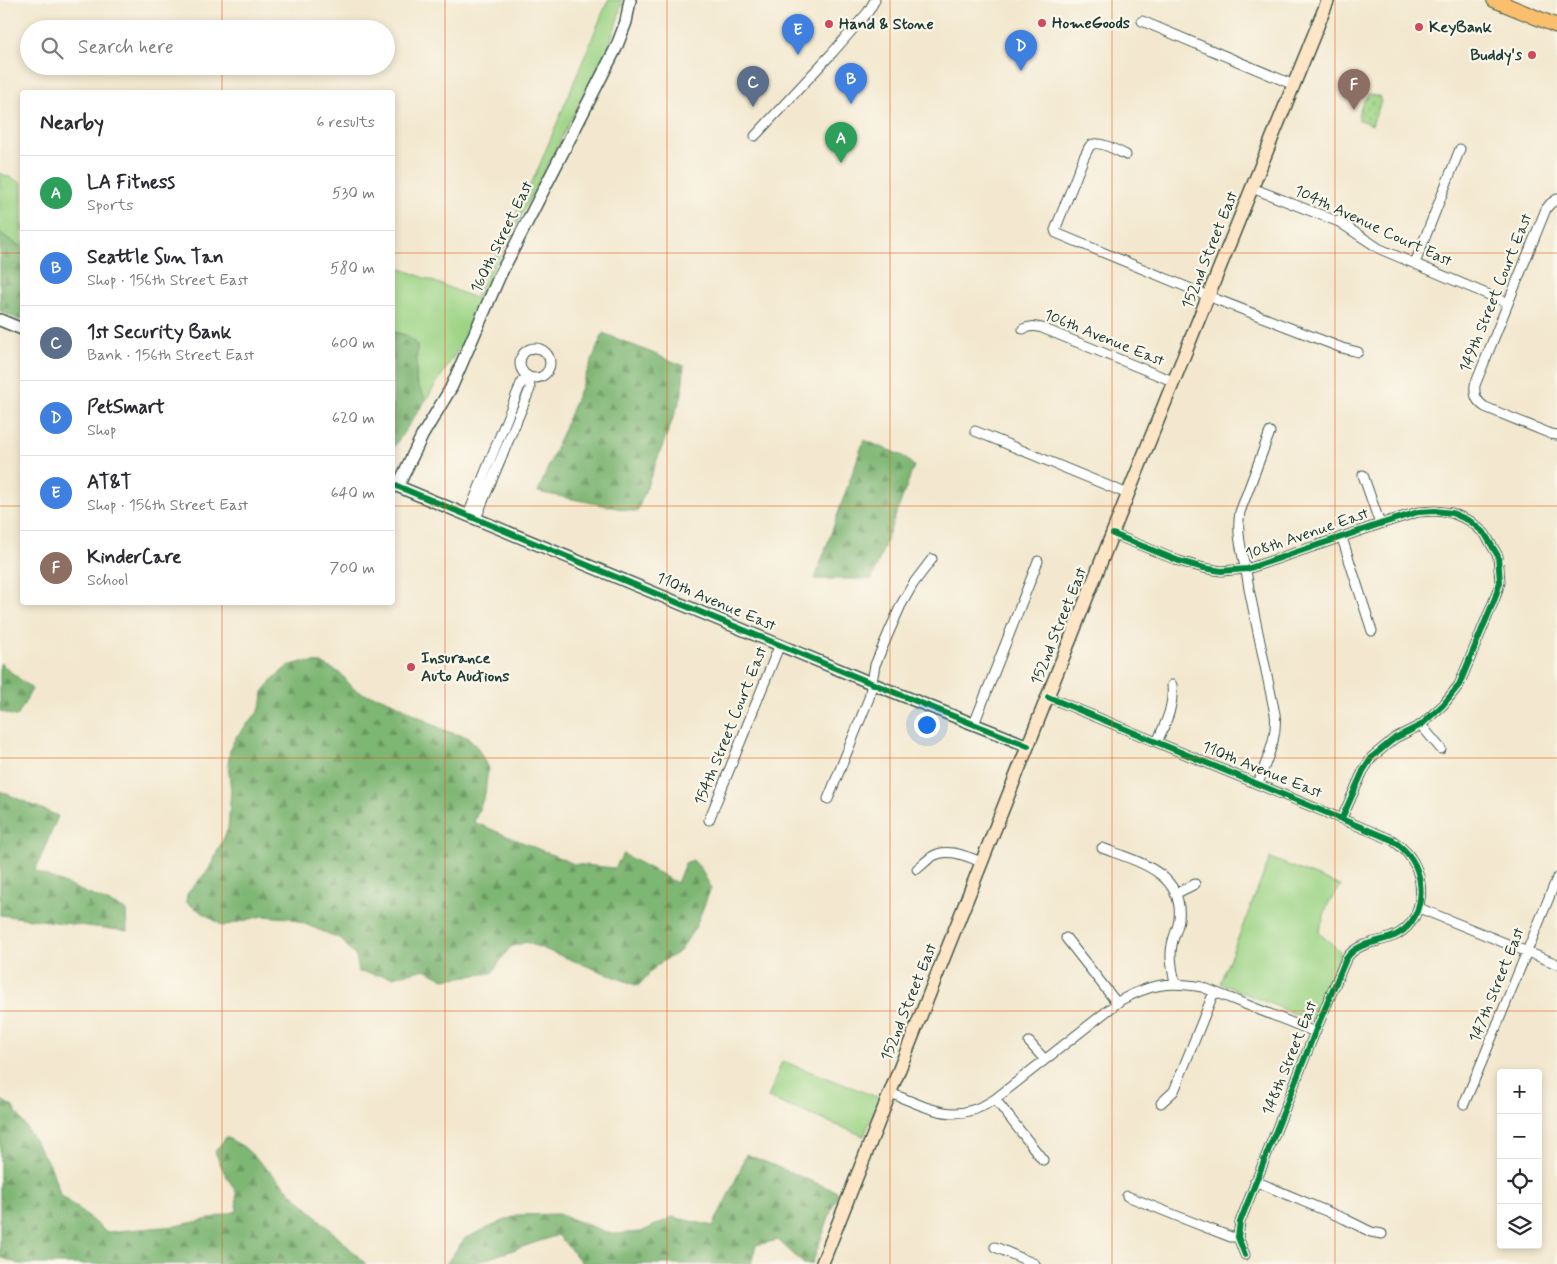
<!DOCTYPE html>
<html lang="en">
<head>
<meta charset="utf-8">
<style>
  :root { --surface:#fff; --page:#f2f2f3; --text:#2b2b33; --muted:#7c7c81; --line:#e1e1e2; --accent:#1a73e8 }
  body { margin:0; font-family:Mynerve,sans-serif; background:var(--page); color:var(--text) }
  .controls { position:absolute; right:15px; bottom:15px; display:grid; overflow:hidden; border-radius:5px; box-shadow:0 2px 8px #0003 }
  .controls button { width:45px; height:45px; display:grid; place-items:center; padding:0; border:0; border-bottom:1px solid var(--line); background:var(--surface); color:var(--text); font:25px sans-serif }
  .you { position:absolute; left:926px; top:724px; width:18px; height:18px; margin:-12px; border:4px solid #fff; border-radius:50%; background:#1a73e8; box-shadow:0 0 0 8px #1a73e833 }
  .badge { display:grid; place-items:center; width:32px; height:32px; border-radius:50%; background:var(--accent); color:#fff; font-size:16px; font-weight:700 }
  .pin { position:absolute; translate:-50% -41px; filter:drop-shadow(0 1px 2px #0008) }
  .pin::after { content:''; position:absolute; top:26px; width:18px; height:15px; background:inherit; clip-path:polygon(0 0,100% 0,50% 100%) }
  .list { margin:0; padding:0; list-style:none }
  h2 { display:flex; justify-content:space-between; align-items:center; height:65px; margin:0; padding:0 20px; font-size:21px }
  h2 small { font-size:16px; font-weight:400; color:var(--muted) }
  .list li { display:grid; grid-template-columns:32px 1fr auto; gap:15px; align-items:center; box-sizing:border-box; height:75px; padding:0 20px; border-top:1px solid var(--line) }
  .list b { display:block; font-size:19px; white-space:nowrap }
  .list p { margin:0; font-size:16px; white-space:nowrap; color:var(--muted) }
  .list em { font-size:16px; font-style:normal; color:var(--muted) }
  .icon { flex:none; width:28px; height:28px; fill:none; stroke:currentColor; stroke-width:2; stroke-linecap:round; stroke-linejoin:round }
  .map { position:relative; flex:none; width:1557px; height:1264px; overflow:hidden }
  .search { position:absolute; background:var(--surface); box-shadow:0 2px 8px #0003; left:20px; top:20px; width:375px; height:55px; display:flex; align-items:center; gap:12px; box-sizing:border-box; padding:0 18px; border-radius:28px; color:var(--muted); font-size:19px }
  .panel { position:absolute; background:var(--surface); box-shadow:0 2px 8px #0003; left:20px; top:90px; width:375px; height:515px; border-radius:5px }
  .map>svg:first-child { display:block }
</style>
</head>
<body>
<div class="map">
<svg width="1557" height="1264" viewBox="0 0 1557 1264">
  <defs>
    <pattern id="forest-firs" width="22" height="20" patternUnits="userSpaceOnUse" patternTransform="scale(1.25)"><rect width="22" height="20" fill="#7eb673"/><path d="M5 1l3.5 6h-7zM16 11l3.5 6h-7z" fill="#67955f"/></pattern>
    <pattern id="park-dots" width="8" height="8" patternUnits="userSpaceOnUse" patternTransform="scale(1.25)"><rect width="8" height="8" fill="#9ed486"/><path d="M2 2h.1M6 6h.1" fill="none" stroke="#80ad6e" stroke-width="1.8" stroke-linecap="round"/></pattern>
  </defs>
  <rect width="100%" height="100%" fill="#fbf7ec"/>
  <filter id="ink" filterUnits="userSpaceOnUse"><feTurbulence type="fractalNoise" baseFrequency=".02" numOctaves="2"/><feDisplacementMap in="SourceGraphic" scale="10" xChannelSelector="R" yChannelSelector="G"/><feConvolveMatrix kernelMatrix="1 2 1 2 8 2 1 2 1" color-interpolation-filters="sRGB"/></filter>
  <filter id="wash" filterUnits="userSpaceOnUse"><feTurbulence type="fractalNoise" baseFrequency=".0096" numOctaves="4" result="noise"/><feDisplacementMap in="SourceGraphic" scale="20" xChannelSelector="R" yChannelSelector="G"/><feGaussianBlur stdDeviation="1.12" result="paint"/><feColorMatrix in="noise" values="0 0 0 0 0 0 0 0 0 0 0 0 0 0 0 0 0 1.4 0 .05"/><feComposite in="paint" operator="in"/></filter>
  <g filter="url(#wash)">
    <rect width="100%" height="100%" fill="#f3e8cf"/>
    <!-- grass -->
    <path fill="#9ed486" stroke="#5e885d" d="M608,0H622L618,18L609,46L493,270L462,343L426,400L416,381L417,344L405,335L393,332L392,265L475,298L538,169Z
      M0,173L22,183V248L0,233Z
      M1270,858L1341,886L1327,906L1319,933L1341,952L1317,1014L1312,1021L1220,983Z
      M782,1061L880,1098L864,1136L768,1098Z"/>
    <!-- forest -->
    <path fill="url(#forest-firs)" stroke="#4e7a54" d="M0,233L22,248V321L0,311Z
      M393,332L405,335L417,344L416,381L426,400L393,448Z
      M603,333L684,366L682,395L637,512L538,492Z
      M864,440L903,456L914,466L872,579H815Z
      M302,662L321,663L340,673L354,689L364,694L379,697L396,704L434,725L446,731L467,737L477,747L488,768L485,794L474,822L574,864L615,868L623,854L677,883L685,863L693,860L702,870L711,888L696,926L680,951L657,965L638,986L526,942L510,947L492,973L444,979L425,969L393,977L359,972L356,957L341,939L290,918L262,916L223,926L186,902L187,894L209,869L228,829L231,790L228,765L230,749L236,737L258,712L262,703L263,692L274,678L288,666Z
      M0,663L32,689L17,717L0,711Z
      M0,791L58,816L35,871L126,910L127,931L0,915Z
      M0,1099L13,1107L51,1167L60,1194L106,1232L175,1226L205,1220L237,1211L236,1192L224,1172L215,1152L226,1137L244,1147L366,1264H19L0,1257Z
      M746,1154L838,1192L812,1264H804L778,1240L756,1245L751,1264H583L558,1235L471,1264H446L465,1238L517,1215L558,1214L612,1234L641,1232L672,1217L713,1226L738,1175Z"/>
    <!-- park -->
    <path fill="url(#park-dots)" stroke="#5e885d" d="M1368,94L1375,96H1379L1381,102L1372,125L1358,119L1360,116L1358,115L1364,100H1366Z"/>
  </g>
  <g filter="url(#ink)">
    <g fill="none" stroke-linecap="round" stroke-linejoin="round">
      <defs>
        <path id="minor" d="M1142,21L1294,85
          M755,136L833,52L868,12L875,0
          M1126,155C1118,151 1097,139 1090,146C1088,148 1086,154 1084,157L1055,230L1056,233L1218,300L1342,348L1358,352
          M1252,188L1339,222L1380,249L1508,303
          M1557,199L1550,204L1546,209L1475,385C1474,395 1476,401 1485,407L1551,434L1557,435
          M1415,263L1460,149
          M1023,329C1030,326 1034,326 1042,328L1175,382
          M520 363a15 15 0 1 1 30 0a15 15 0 1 1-30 0Z
          M975,431L1128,494
          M1363,475L1380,524
          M468,515L522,381L529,377L530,389L476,518
          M1113,534L1179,561L1204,568L1221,571L1247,569L1380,524L1418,512L1435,511L1452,513L1470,521L1485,534L1498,556L1500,582L1495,598L1459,685L1443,705L1421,725L1395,738L1372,757L1363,771L1342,818
          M1342,538L1372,631
          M1048,697L1392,840C1407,850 1418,864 1420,883C1422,896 1420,905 1415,916C1397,950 1363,933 1346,959L1315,1032L1240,1222L1238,1237L1245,1255
          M974,724L1038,561
          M1421,725L1441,749
          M1157,742C1166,722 1174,707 1172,685
          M1258,784C1266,760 1278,739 1275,714L1249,589C1246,563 1235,538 1240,512L1270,432
          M828,799L869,698L875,665L889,632L901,605L913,584L932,559
          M709,820L780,644
          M1102,848C1136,861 1184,872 1179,919C1178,929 1173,937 1172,945C1169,958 1173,971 1175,984
          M917,869C922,865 928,859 933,856C948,847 967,857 982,862
          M1175,894L1195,884
          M1419,908L1557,964
          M1066,938L1117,1003
          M1029,1042L1045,1060
          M890,1093C930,1108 955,1126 995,1099L1121,1000C1151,984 1169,981 1202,987L1315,1032
          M995,1099L1043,1160
          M1161,1103L1174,1091L1214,992
          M1464,1104L1481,1064L1557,878
          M1255,1181L1345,1219L1371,1232L1382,1234
          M1127,1196L1192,1222L1231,1237H1238
          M995,1247L1035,1264"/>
        <path id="tertiary" d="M0,320L22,329
          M392,484L871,683L1028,746
          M398,486L422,436L451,388L500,275L616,48L626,22L630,0"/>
        <path id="secondary" d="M822,1264L1128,494L1328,0"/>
        <path id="primary" d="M1494,0L1557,26"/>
      </defs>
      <!-- minor casing -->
      <use href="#minor" stroke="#3f574b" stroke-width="11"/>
      <!-- tertiary casing -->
      <use href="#tertiary" stroke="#3f574b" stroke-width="14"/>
      <!-- secondary casing -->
      <use href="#secondary" stroke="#3f574b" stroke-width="15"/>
      <!-- primary casing -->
      <use href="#primary" stroke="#3f574b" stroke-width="16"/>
      <!-- minor -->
      <use href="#minor" stroke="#fff" stroke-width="9"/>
      <!-- tertiary -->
      <use href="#tertiary" stroke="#fff" stroke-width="11"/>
      <!-- secondary -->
      <use href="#secondary" stroke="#fde5c5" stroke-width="12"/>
      <!-- primary -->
      <use href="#primary" stroke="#f9bf6d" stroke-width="14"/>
      <defs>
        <path id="cycleway" d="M392,484L871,683L1028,746
          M1113,534L1179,561L1204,568L1221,571L1247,569L1380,524L1418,512L1435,511L1452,513L1470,521L1485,534L1498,556L1500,582L1495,598L1459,685L1443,705L1421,725L1395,738L1372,757L1363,771L1342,818
          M1048,697L1392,840C1407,850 1418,864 1420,883C1422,896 1420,905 1415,916C1397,950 1363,933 1346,959L1315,1032L1240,1222L1238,1237L1245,1255"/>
      </defs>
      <!-- cycleway casing -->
      <use href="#cycleway" stroke="#fbf7ec" stroke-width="9"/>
      <!-- cycleway -->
      <use href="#cycleway" stroke="#00873e" stroke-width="6"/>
    </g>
  </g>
  <!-- grid -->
  <path fill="none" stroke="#de580e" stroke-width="1" stroke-opacity="0.55" d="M222,0V29M445,0V1264M667,0V1264M890,0V1264M1112,0V1264M1335,0V1264M222,66V92M0,253H22M392,253H1557M0,506H22M392,506H1557M222,602V1264M0,758H1557M0,1011H1557"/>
  <!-- markers -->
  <g fill="#d1495b" stroke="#fbf7ec" stroke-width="2">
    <circle cx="1042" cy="23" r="5"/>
    <circle cx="829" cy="24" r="5"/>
    <circle cx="1419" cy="27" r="5"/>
    <circle cx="1532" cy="55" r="5"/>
    <circle cx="411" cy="667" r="5"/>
  </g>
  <g text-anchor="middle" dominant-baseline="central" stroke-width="4.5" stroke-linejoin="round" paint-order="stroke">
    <!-- poi labels -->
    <g font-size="16" font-weight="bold" fill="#1f3d34" stroke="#fbf7ec" text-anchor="start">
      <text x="1052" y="23">HomeGoods</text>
      <text x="839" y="24">Hand &amp; Stone</text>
      <text x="1429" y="27">KeyBank</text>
      <text x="1522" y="55" text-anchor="end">Buddy's</text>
      <text x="421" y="658">Insurance<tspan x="421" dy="18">Auto Auctions</tspan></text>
    </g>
    <!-- street labels -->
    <g font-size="16" fill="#1f3d34" stroke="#fbf7ec">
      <text transform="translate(1373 226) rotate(25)">104th Avenue Court East</text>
      <text transform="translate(502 237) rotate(-64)">160th Street East</text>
      <text transform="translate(1210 250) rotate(-68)">152nd Street East</text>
      <text transform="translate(1496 293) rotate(-68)">149th Street Court East</text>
      <text transform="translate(1104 338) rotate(22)">106th Avenue East</text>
      <text transform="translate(1307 534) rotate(-19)">108th Avenue East</text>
      <text transform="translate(716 602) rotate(23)">110th Avenue East</text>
      <text transform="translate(1059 626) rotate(-68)">152nd Street East</text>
      <text transform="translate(731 726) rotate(-68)">154th Street Court East</text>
      <text transform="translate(1262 770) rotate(22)">110th Avenue East</text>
      <text transform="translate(1497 985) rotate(-68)">147th Street East</text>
      <text transform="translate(909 1002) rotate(-68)">152nd Street East</text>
      <text transform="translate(1290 1058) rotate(-68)">148th Street East</text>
    </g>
  </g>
</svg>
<div class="controls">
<button>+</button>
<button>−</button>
<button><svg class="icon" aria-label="locate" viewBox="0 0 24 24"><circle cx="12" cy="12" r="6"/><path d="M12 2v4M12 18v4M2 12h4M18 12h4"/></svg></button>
<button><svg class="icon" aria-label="layers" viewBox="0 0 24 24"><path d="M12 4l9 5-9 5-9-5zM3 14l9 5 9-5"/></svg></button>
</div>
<div class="you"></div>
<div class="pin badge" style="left:841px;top:163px;background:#2e9e5b">A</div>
<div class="pin badge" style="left:851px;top:104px;background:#3f7fe0">B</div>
<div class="pin badge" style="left:753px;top:107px;background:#5c6f8a">C</div>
<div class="pin badge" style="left:1021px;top:71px;background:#3f7fe0">D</div>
<div class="pin badge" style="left:798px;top:55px;background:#3f7fe0">E</div>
<div class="pin badge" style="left:1354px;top:110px;background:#8d6e63">F</div>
<div class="search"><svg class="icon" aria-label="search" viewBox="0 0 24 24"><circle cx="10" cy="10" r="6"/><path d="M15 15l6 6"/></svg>Search here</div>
<section class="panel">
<h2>Nearby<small>6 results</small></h2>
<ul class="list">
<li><span class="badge" style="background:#2e9e5b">A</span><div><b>LA Fitness</b><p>Sports</p></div><em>530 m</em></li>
<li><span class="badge" style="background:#3f7fe0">B</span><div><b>Seattle Sun Tan</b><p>Shop · 156th Street East</p></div><em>580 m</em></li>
<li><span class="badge" style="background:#5c6f8a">C</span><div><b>1st Security Bank</b><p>Bank · 156th Street East</p></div><em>600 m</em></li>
<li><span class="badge" style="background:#3f7fe0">D</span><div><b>PetSmart</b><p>Shop</p></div><em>620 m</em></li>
<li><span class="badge" style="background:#3f7fe0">E</span><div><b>AT&amp;T</b><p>Shop · 156th Street East</p></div><em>640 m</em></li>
<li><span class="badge" style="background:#8d6e63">F</span><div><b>KinderCare</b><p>School</p></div><em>700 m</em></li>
</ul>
</section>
</div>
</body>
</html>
